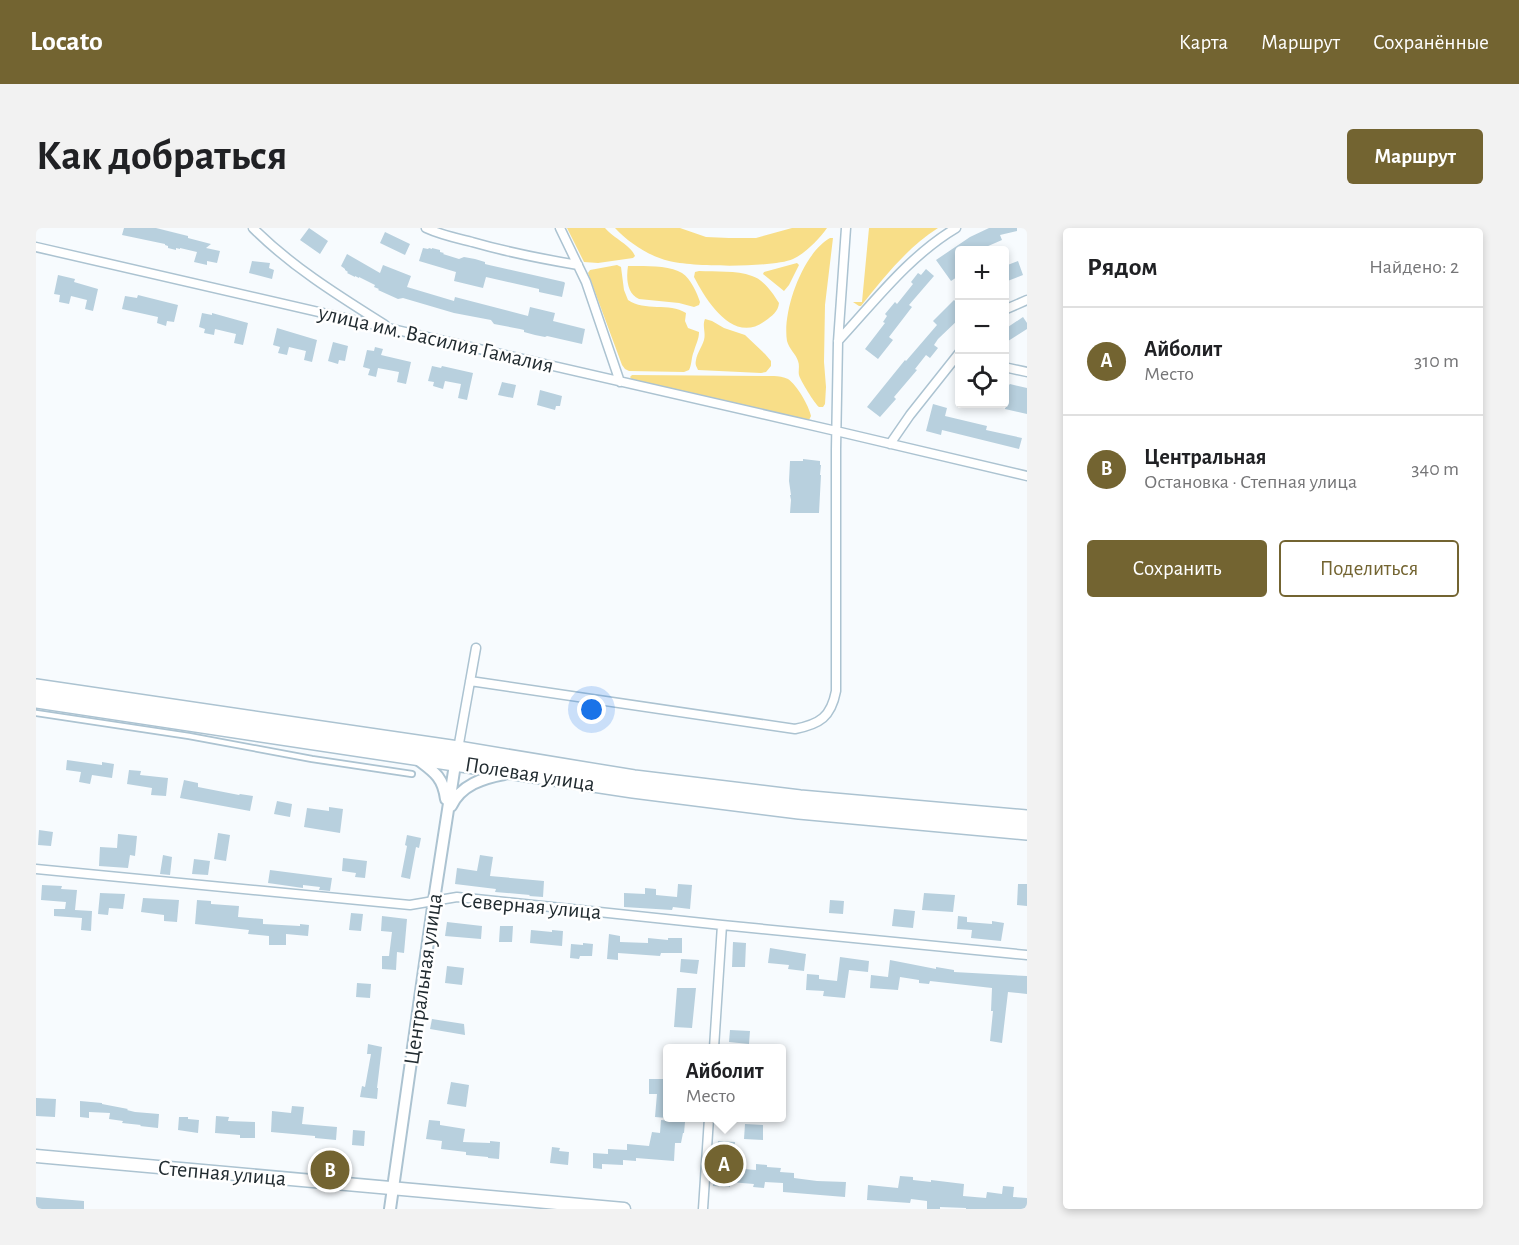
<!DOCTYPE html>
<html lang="ru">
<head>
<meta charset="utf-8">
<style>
  :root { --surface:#fff; --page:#f2f2f2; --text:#202124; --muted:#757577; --line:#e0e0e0; --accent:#736431 }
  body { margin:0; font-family:"Alegreya Sans",sans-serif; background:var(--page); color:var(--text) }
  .controls { position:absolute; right:18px; top:18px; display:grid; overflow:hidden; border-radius:6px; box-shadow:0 3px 9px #0003 }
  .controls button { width:54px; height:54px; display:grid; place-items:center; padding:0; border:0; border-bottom:2px solid var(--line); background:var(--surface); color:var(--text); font:30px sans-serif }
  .you { position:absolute; left:556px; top:482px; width:21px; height:21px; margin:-15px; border:4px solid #fff; border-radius:50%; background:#1a73e8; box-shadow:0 0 0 9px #1a73e833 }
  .badge { display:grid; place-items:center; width:39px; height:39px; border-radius:50%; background:var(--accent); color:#fff; font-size:20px; font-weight:700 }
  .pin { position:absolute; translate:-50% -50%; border:3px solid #fff; box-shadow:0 2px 6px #0006 }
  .popup { position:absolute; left:627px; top:816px; width:123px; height:78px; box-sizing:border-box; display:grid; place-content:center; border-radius:6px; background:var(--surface); filter:drop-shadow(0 2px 4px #0005); font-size:20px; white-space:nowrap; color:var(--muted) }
  .popup b { font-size:22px; color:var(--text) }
  .popup::after { content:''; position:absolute; left:50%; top:100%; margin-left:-12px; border:12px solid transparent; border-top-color:var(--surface) }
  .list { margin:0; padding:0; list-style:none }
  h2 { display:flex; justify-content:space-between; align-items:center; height:78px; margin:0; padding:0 24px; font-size:26px }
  h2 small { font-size:20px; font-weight:400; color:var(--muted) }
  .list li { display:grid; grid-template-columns:39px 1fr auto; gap:18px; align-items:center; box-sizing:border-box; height:108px; padding:0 24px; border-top:2px solid var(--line) }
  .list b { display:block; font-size:22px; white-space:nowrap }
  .list p { margin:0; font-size:20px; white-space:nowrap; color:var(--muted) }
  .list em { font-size:20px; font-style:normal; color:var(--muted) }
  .actions { display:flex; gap:12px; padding:18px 24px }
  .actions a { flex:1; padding:14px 0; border:2px solid var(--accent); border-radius:6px; text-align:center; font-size:21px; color:var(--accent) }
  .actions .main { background:var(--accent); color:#fff }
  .icon { flex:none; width:33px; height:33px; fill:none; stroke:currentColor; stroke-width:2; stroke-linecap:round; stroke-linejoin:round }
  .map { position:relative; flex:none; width:991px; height:981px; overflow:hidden; border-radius:6px }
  header { display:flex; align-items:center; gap:36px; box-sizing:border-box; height:84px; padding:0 30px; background:var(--accent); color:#fff }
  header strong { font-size:28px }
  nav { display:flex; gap:33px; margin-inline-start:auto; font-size:21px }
  .intro { display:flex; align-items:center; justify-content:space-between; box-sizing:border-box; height:144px; padding:0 36px }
  h1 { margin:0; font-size:42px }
  .button { padding:15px 27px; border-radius:6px; background:var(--accent); color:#fff; font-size:21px; font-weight:700 }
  main { display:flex; gap:36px; padding:0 36px }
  aside { flex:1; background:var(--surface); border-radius:6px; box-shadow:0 3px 9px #0003 }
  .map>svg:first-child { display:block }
</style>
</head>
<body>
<header>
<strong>Locato</strong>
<nav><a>Карта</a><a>Маршрут</a><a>Сохранённые</a></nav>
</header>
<div class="intro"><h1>Как добраться</h1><a class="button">Маршрут</a></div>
<main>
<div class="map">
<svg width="991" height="981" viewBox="0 0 991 981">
  <rect width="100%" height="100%" fill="#f7fbfe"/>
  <!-- green -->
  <path fill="#f8de88" d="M531,0H569C577,10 595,17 599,28L597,30L562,35L548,34Z
    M579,0H644L670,9L693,10H720L756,0H791C783,11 770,25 757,31C737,40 656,39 633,33C613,28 593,15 579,0Z
    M833,0H902C871,20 848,49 825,78H823L817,74H826Z
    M794,10H797L789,77L788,134L790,159L789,176L787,179C786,179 784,179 783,179C779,176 764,152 763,147C762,143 764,138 762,133C760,126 753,121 751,113C746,83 767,25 794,10Z
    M761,35L763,37L753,57L748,63L727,46L728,44Z
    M581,37L585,39L588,62L592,72C609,84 633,74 650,85L649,93L652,100L663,104C663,111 660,116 658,123C655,130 656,136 653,142L648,144L593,143L589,141L586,137L552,45L554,42Z
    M592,38C606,38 634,37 646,45C655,51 661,65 664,74L663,77L658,79L643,75L603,71C591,66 590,50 592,38Z
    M663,43C680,44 700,42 716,48C727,51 737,65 743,75C742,84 736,88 729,93C697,117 670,72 658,49L659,44Z
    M669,91L676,93L688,100L709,107L729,126L735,133V138L730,144L725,145L662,142C660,137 659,137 660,132C661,125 666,119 668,112C670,104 666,98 669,91Z
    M596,147L738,148C742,148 748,149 752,151C761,157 773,178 775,188L773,192L769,193L597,153L594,149Z"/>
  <!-- building -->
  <path fill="#b8d0de" d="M88,0H120L152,8V10L175,16L170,20L184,23L181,35L171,33V37L158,34L161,24L144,20V21L140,20V22L132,20V18L129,17V16L86,7Z
    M273,0L292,13L284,26L264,12Z
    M953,0H981V3L964,7L966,12L943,22H924V47L915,53L900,32L934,9Z
    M349,4L374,16L369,27L344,15Z
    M387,20L392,21L393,20L396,21V20L404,22V24L408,25L407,26L423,31L428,29L439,31L449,34V36L453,37L528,54L529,55L526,69L503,64V61L450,49L447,60L418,53L420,44L383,33Z
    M311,26L344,45L347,37L375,48L371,59L418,73L419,69L492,88L494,79L519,85L517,93L549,101L546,116L511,108L509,109L499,107L488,104V102L484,101L458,96L455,92L418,85L367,70L362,71L342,62L343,61L338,59L339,57L323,49V50L319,48V49L311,45L312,44L309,42V41L305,38Z
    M216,33L234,35L233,40L238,42L236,51L213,45Z
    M982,33L987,47L969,54V38Z
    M890,41L898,48L873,77L876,79L853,109L857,112L842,131L829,121L849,95L847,94L851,88L849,86L859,74L861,76L877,56L875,54L882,45L885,47Z
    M22,47L39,51L38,54L62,61L57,83L49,81L51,72L35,68L33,76L23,74L24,67L18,66Z
    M102,67L142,77L138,94L131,93L130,98L121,95L122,89L86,81L89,68L101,70Z
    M918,72L924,78V90L902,111L898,117L902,120L894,130L890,127L879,141L881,142L858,169L860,171L844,189L831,179L869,132L870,133L901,97L897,93Z
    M166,85L176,87V85L212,95L207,117L198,115L200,106L179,101L178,107L168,105L169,101L163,99Z
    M987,89L991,95V101L969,115V101Z
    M241,100L281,112L276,134L268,132L270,123L253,119L251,127L242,125L244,119L237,117Z
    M297,114L312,118L309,133L303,132L302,136L292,133Z
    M339,119L347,121L345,127L375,134L370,156L361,154L363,144L342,140L340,149L332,147L334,141L327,139L331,122L338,123Z
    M396,138L405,140L406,138L437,145L431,172L422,170L425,156L409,153L407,161L397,158L398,154L392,153Z
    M466,154L480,157L477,170L462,167Z
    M974,156L991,160V186L969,181L970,157H973Z
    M504,162L526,168L524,178H520L519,182L501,177Z
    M897,176L911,180L909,188L951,198L950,202L986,210L983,221L906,202L905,207L890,203Z
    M767,231L784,233V237H785L784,247H785L783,285H754L755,272L754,267H755L753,253L754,233H767Z
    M31,532L66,537V534L78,536L76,550L56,547L54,556L43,554L45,544L30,542Z
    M93,542L105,543L104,547L132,550L130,568L115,567L116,560L91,556Z
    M148,552L162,555V559L203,567L204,566L217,568L214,583L144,570Z
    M241,573L256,576L254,589L238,586Z
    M293,579L307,581L304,605L268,599L271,580L293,583Z
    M3,602L17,604L15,618L2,617Z
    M182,605L194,607L190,633L178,631Z
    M82,606L101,608L99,628L94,627L92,640L63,638L64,619L81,620Z
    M371,607L385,610L383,620L380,619L374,651L365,649L371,618L369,617Z
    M127,627L136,629L134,647L124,646Z
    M444,627L457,629L454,648L508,653L507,669L493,668L494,667L459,664L460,661L419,656L421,640L441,643Z
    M307,630L331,633L329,650L319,649L320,645L306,643Z
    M158,631L174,633L172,647L156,646Z
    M234,642L296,650L294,663L283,662L284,659L267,657V660L232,655Z
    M642,656L656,657L654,681L637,679L636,682L588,679V665L609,666V660L620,661V667L641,669Z
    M982,656H991V678L981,677Z
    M6,657L26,658L25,661L41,662L39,682L56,683L55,703L45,702L46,690L18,688V681H29L30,674L5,672Z
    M64,665L89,666L87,681L73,680L72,687L62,686Z
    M888,665L919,667L917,684L886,682Z
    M107,670L143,672L141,694L128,693V687L105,684Z
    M161,672L175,673V676L203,678L202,689L227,691V696L264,698V696L273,697L272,708L250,706V717H233V708L212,706L213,702L159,696Z
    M794,672L808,673L807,686L793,685Z
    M858,681L879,683L877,700L856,698Z
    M315,685L327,686L325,703L313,702Z
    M346,688L371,691L368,725L361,724L360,742L346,741V728H353L356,704L345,703Z
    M922,688L931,689V694L956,696V693L968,695L965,713L935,710L936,702L921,701Z
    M411,694L446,698L445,711L409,708Z
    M464,698H477L476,714H463Z
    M495,702L516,704V702L527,703L526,718L494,715Z
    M573,706L584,708V714L612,715V710L632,712V710H646V725H625L624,728L582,725V732L571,731Z
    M697,714L710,715L709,739H696Z
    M547,715L557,716L556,728H544L543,731L534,730L535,716L547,717Z
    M734,720L770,726L768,743L752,741L753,737L732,735Z
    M804,729L833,733L832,744L813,742L809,770L787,768L788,763L770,762L771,746L783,747V751L801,753Z
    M645,731L663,732L661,746L644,744Z
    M854,732L900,741V739L918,742V744L991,748V766L972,764L966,815L954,813L957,783H955L956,760L894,753L893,756L883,755V752L864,749L862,762L834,760L835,747L852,749Z
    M411,738L428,740L426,757L409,755Z
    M321,755L335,756L334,770L320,769Z
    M641,760H660L656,800L638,799Z
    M396,791L428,796L429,807L394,801Z
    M694,802L714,803L713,816L693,814Z
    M332,816L346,819L341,860H342L341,871L324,869L326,858L329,859L335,826H331Z
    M613,851H631V890L619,889L621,866H613Z
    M415,854L433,857L430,879L411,876Z
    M0,870L20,871L19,889L0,888Z
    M44,873L66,875V876L92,881L91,882L99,884L123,886L122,900L104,898L105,897L86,895L87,893L73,891L74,885L53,884V890L44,889Z
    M256,878L268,879L266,896L301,899L300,912L279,910V908L235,904L236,883L255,885Z
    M180,888L193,889L192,893L219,894V910H204V907L179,905Z
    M143,889H152V891L163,892L162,905L142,902Z
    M393,892L404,893V897L429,901L427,914L454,915V913L464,914L463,931L452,930V929L430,927V924L405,921L406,913L390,911Z
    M625,892L649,894L648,905H647L645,915H639L638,933L600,930V933L587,932V937L566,936V941L557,940V925L572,926V921L591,922V916L613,918L616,904L624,905Z
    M709,896L727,897V912L708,911Z
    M317,902L329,903L328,918L316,917Z
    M682,913L699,914L696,940L720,942V936L731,937V939L745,940L744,944L758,945V950L781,953L810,954L809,969L747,964V955L729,954L728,960L717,959L718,956L694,954V959L677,958Z
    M516,919L524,920L523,923L533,924L532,937L514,935Z
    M864,948L877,949V952L895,954V952L928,956L927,968L950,970L951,964L966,966L967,958L978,959L977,969L991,970V981H930V980L904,979V981H891V973L875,971L874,975L831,972L832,957L862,960Z
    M0,969L48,973V981H0Z"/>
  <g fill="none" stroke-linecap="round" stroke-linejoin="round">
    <defs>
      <path id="service" d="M0,485L153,508L276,531L376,546"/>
      <path id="minor" d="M217,0C256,39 303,68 349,97
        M390,0C405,7 420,10 436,14C471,24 506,31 542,37
        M524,0L550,54L584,154
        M0,19L800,203L991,248
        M968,82L991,72
        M802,113C839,73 873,28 920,0
        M968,139L991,144
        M854,216L874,187L924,124
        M434,453L759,501C784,496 795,489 800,463V221L802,114L810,0
        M422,521L440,420
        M0,641L374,677L421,669L686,697L991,727
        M678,820L686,697
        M667,981L673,890"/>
      <path id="tertiary" d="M380,530C397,543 407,548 410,571
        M415,578C425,557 447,550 468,546
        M354,981L398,672L420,530"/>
      <path id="secondary" d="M0,928L588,981"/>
      <path id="trunk" d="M0,459L422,521L598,550L764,570L991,590
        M0,472L597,562L763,583L991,604"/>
    </defs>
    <!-- service casing -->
    <use href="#service" stroke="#acc3d1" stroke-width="8"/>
    <!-- minor casing -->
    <use href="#minor" stroke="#acc3d1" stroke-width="11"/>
    <!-- tertiary casing -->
    <use href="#tertiary" stroke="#acc3d1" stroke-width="14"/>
    <!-- secondary casing -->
    <use href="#secondary" stroke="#acc3d1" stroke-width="15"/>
    <!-- trunk casing -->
    <use href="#trunk" stroke="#acc3d1" stroke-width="18"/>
    <!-- service -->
    <use href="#service" stroke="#fff" stroke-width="4.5"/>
    <!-- minor -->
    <use href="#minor" stroke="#fff" stroke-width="8"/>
    <!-- tertiary -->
    <use href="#tertiary" stroke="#fff" stroke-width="10"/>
    <!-- secondary -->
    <use href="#secondary" stroke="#fff" stroke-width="12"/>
    <!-- trunk -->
    <use href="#trunk" stroke="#fff" stroke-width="15"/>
  </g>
  <g text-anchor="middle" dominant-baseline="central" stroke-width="5" stroke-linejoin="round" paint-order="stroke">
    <!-- street labels -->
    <g font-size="22" fill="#222c31" stroke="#fff">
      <text transform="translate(400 111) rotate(13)">улица им. Василия Гамалия</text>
      <text transform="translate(494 546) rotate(9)">Полевая улица</text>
      <text transform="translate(495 678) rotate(5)">Северная улица</text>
      <text transform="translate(387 751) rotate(-82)">Центральная улица</text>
      <text transform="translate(186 945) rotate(5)">Степная улица</text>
    </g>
  </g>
</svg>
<div class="controls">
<button>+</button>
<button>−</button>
<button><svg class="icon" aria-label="locate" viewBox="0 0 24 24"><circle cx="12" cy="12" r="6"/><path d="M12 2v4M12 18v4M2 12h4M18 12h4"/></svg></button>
</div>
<div class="you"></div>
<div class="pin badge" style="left:688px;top:936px">A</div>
<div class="popup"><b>Айболит</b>Место</div>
<div class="pin badge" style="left:294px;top:942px">B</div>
</div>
<aside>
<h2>Рядом<small>Найдено: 2</small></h2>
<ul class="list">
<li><span class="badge">A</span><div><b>Айболит</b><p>Место</p></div><em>310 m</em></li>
<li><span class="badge">B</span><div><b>Центральная</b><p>Остановка · Степная улица</p></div><em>340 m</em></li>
</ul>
<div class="actions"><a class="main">Сохранить</a><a>Поделиться</a></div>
</aside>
</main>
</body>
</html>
